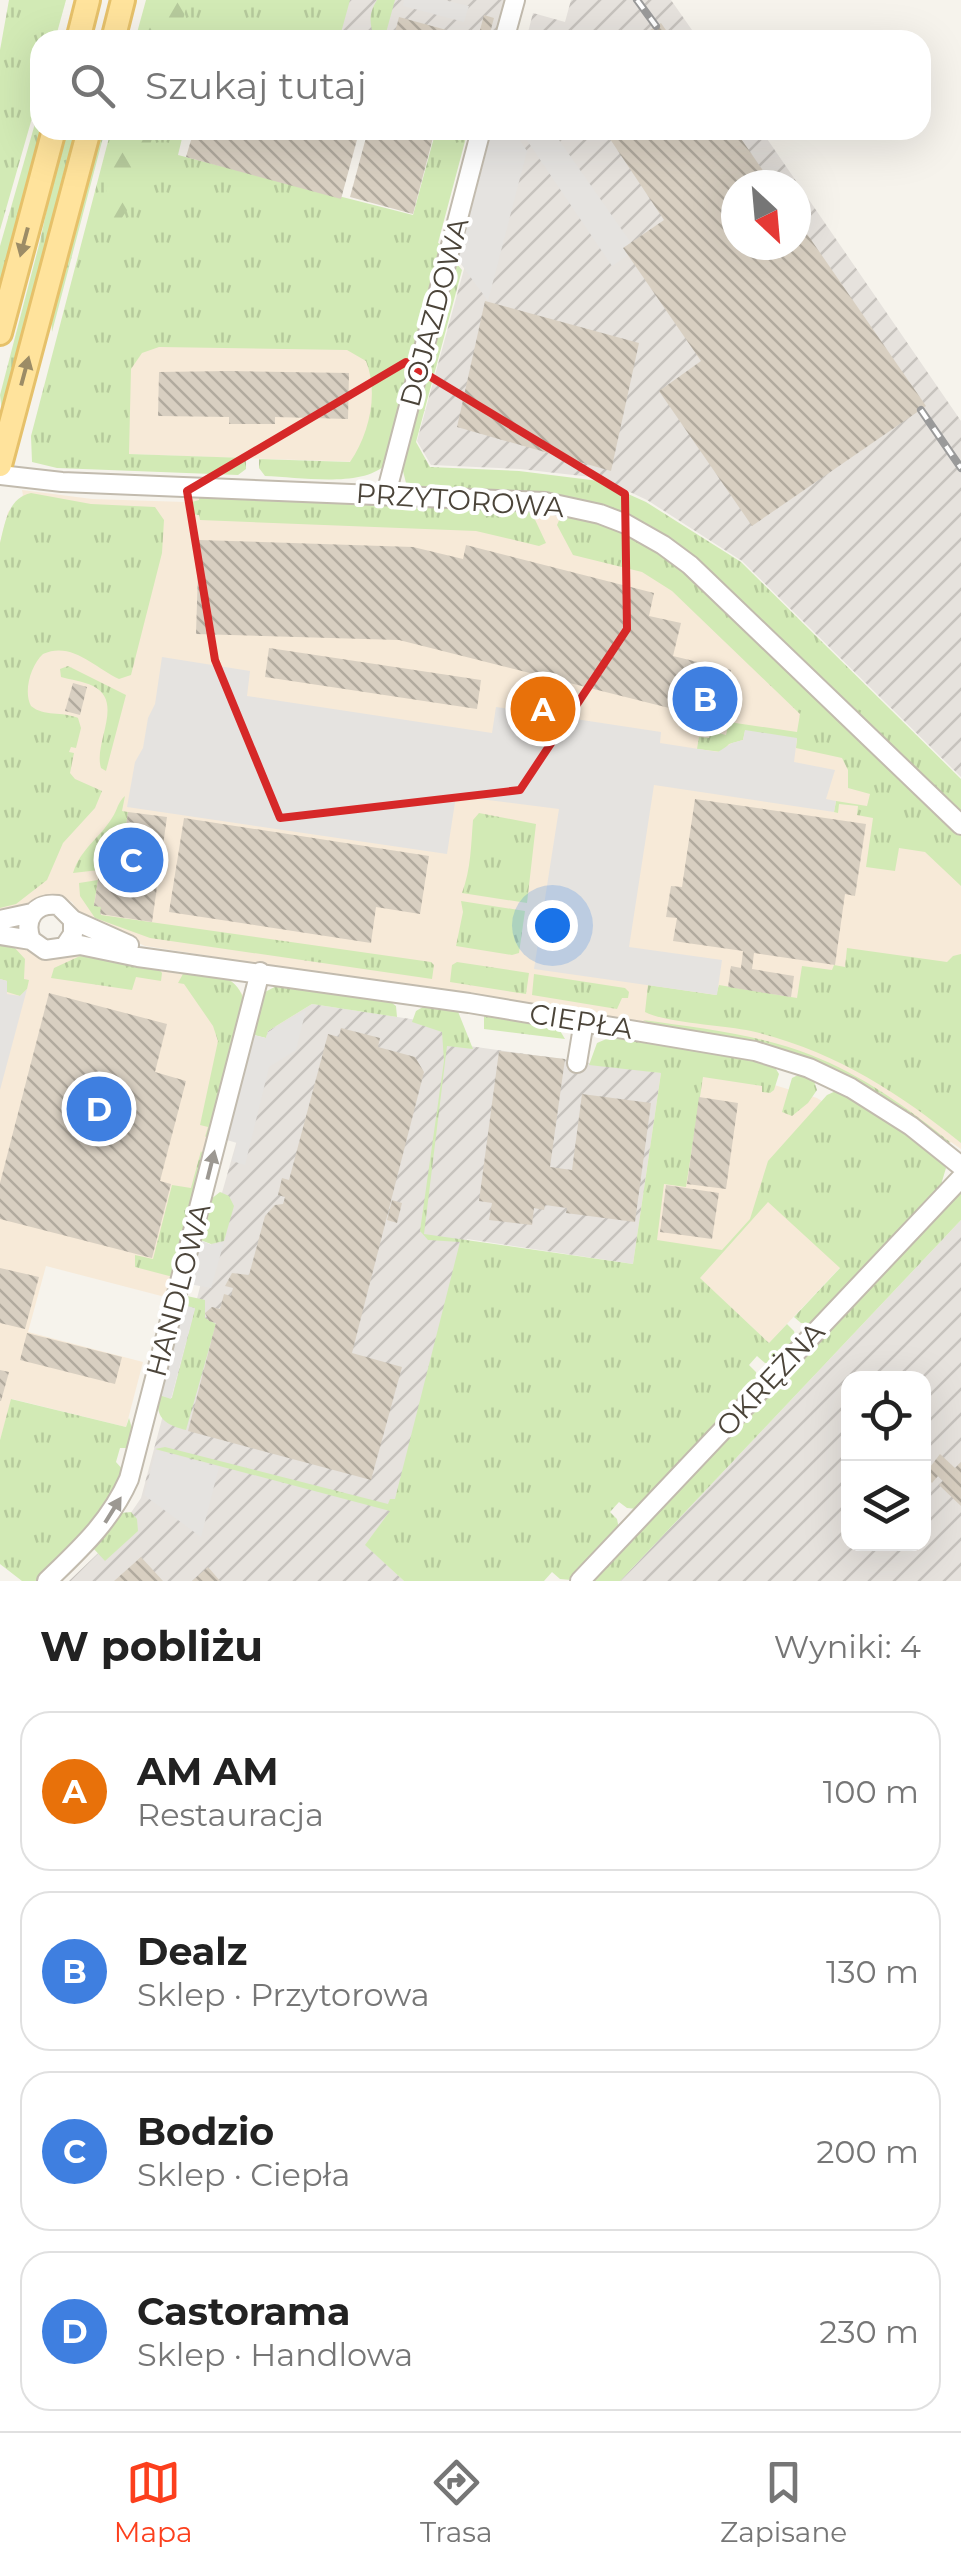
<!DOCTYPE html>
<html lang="pl">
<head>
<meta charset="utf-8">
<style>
  :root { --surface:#fff; --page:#f6f6f6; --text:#222; --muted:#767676; --line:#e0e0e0; --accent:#fc3f1d }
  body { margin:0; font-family:Montserrat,sans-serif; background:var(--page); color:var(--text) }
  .controls { position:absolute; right:30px; bottom:30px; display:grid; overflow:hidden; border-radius:20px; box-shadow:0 10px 40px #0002 }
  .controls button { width:90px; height:90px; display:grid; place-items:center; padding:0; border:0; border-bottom:2px solid var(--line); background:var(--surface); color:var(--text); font:50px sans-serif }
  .compass { position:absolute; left:721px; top:170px; width:90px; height:90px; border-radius:50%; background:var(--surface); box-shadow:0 10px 40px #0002; rotate:154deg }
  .you { position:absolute; left:552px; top:925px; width:35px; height:35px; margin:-25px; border:8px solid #fff; border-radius:50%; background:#1a73e8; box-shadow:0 0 0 15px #1a73e833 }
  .badge { display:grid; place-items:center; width:65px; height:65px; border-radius:50%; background:var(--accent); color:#fff; font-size:32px; font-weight:700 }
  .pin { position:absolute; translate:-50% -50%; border:5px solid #fff; box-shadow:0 2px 10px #0006 }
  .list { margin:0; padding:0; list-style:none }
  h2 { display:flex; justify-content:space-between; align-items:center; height:130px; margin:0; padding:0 40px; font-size:42px }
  h2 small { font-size:32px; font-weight:400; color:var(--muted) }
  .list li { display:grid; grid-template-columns:65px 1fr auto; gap:30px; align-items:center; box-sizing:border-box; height:160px; margin:0 20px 20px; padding:0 20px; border:2px solid var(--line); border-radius:30px }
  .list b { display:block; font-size:38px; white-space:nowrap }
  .list p { margin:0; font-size:32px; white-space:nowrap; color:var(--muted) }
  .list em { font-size:32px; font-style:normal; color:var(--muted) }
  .icon { flex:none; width:55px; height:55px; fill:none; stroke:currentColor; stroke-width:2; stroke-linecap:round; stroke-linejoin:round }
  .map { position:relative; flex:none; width:961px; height:1581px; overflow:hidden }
  .search { position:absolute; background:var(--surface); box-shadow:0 10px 40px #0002; left:30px; right:30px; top:30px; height:110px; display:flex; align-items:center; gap:25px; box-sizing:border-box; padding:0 35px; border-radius:30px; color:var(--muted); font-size:38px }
  .sheet { height:850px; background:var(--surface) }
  nav { display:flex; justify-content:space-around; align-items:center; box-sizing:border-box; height:140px; border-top:2px solid var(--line); background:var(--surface); font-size:28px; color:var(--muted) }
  nav a { display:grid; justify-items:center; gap:5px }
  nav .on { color:var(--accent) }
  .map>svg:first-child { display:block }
</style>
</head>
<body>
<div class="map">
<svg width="961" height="1581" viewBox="0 0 961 1581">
  <defs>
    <pattern id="industrial-furrows" width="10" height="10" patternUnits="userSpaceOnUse" patternTransform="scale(2.5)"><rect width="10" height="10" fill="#e6e2dd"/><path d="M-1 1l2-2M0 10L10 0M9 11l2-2" fill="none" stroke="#c7c3be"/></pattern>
    <pattern id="grass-tufts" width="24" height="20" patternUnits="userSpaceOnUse" patternTransform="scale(2.5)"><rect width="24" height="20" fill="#d2eab5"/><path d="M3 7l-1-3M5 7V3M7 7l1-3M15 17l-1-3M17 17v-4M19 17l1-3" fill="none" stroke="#b6ca9c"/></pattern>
    <pattern id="forest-firs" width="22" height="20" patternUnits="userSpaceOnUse" patternTransform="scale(2.5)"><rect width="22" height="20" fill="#d2eab5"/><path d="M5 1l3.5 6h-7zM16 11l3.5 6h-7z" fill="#b6ca9c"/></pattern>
    <pattern id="building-back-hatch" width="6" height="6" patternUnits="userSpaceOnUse" patternTransform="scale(2.5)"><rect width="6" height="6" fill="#d8cfc1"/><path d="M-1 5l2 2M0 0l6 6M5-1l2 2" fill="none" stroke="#b1aa9e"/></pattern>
  </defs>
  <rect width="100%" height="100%" fill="#f6f3ec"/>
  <!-- commercial -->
  <path fill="#f7ead8" d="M77,310L408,351L358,462L41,451Z
    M22,490L92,499L185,502L194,495L525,507L595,520L838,717L961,835V1149L951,1142L948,1145L828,1067L769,1047L697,1032L145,946L82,917L72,902L59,895L42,896L17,914L0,916V543L8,512L23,495Z
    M0,939L24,947L42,959H57L74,951L227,976L244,996L245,1005L169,1298L46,1266L28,1332L143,1362L126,1427L12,1399L0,1440Z
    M662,1064L741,1075L817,1098L912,1156L913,1190L769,1343L692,1271L633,1264Z"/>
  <!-- industrial -->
  <path fill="url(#industrial-furrows)" fill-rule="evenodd" d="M190,0H505L494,40H180Z
    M571,0H671L699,40H526L533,13L565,22Z
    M502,130H761L961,421V777L742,561L647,500L600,478L520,469L431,465L417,441ZM736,185H796V245H736Z
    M312,1004L450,1025L448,1043L661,1073L633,1264L467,1239L402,1499L366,1545L404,1581H69L113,1539L141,1498L167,1400H171L211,1244L208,1242L268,1031Z
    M961,1220V1581H620ZM848,1379H924V1544H848Z"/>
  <!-- grass -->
  <path fill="url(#grass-tufts)" d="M9,0H66L55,40H40V90L0,230V50Z
    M146,0H350L339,40H135Z
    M377,0H395L384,40L374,37C369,22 369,13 377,0Z
    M40,106V130H44L0,297V246Z
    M64,130H79L3,420L0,395L40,241Z
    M99,130H105L52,332L51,312Z
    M111,130H184L178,155L413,215L436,130H468L438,243L444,246L385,465C361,488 298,477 265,476L259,468V459L350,462C369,434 379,394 366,361L347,350L159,347L142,353L131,369L129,454L246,458V469L238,475L57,468L32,462L31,436Z
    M457,264L462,270L416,442L430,467L519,471L599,481L646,502L741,562L961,779V813L703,565L648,526L599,506L565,496L422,488L406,483L402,467Z
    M31,493L91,504L155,507L164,520L162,553L131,675L119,679C95,668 72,641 43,654C31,665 23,691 31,706C44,717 62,711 78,718L81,728L76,748L71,747L69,752L74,753L70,773L75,779L102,791L95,808L63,843L47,880L16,904L0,908V543C5,523 8,498 31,493Z
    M199,495L530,509L546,543L539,546L476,531L200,520L199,515L190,514L189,510L192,502L199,500Z
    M570,513L641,540L692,576L961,835V886L925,852L899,848L895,871L866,867L873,818L857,815L858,806L839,804L838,813L834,812L836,801L867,806L870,794L848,788V770L842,758L796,748L797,739L745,731L743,740L729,744L722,752L697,749L699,737L709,738L711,731L726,735L729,722L797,732L800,714L672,591L642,572L573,555L557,525L561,516Z
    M68,666L126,695L106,771L101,768C93,743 125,702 93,686C83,681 71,680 61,677L60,669Z
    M125,796L122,811L128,812L124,842L111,840L109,849H103L99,870L73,873C81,848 99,839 112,818C118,809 117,803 125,796Z
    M479,813L536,824L527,903L462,893C471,869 471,845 473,820Z
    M98,880L94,905L101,907V915L431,962L434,965L432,979L150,938L95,918L80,896L79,883Z
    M461,901L525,911L519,953L512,955L456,946L463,912Z
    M0,944L14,947L25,959L24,979L29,980L27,989L20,996L4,991L7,981L0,979Z
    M847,948L947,962L953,956L961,954V1143C897,1091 832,1050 751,1031C723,1025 666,1023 645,1012L648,985L716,995L719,985L797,998L802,966L832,970L834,965L845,967Z
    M102,954L156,966L162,973L161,981L136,977L132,990L51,978L54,968L80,956L100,959Z
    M457,962L529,973L526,994L450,982L452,965Z
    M191,970C217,975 239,975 245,1005L211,1134L205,1137L208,1127L200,1125L218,1041L213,1026L184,984L178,983L184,972Z
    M534,974L625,988L629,992L628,998H622L617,1009L532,995Z
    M284,982L387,999L396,1006L397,1017L312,1004L268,1031L266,1038L254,1035L265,992Z
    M428,1004L457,1009L473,1049L447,1046L424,1234L633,1264L661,1073L589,1065L597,1043L618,1034L767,1062L773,1064L779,1074L774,1090L770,1093L762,1092V1086L703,1077L686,1187L664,1184L657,1240L722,1250L750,1219L768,1161L827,1095L838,1090L929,1149L946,1168L940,1188L812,1323H801L794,1317L840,1268L768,1202L700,1278L769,1343L787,1324L794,1331L796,1340L776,1363H765L757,1356L749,1365L756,1372L757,1382L637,1509L627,1508L619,1502L610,1512L617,1519L619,1529L571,1580L560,1579L552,1572L544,1581H404L365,1545L390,1511L155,1449L165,1447L388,1504L390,1499H395L460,1242L428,1240L420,1231L444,1061L442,1032L412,1022L416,1011Z
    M484,1013L556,1024L565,1039L484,1029Z
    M643,1020C699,1028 758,1034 811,1055C862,1075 908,1108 950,1142L948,1145L828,1067L801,1055L652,1025Z
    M802,1073L813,1078L817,1090L808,1103L792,1116L782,1112L792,1078Z
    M201,1151L204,1156L173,1277L135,1267V1255L153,1259L172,1185L191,1188Z
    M961,1191V1220L620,1581H591Z
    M220,1192L229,1196L234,1206L224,1241L211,1244L200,1240L211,1199Z
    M187,1296L205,1300V1318L216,1324L186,1430C166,1425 154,1418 159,1395L172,1398L195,1309L184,1305Z
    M11,1399L126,1427L129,1418L133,1432L130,1448H120L116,1462L124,1471C107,1517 70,1548 36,1581H22L0,1564V1440Z
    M131,1512L137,1519L138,1531L105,1561L93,1548L121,1513Z"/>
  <!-- forest -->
  <path fill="url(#forest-firs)" d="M155,0H188L178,40H144Z
    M119,130H155L129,207L116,227L100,221Z"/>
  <!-- parking -->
  <path fill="#e5e3e0" d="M404,0H444L469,6L464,22L403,6Z
    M492,130H513L527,151L488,301L458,260Z
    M520,130H552L636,250L612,266Z
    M162,657L250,671L247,696L492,733L496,707L661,732L660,743L718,752L732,743L743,740L745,730L797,738L794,762L835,770L826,799L836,801L834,812L654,785L629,947L722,960L717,995L534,969L559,809L456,796L447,854L127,807L135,762L143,748L148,718L155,704Z
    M0,979L7,981V994L20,996L27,989L0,1090Z
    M306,1010L296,1050L269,1067L245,1165L232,1161L237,1143L227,1140L254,1035L266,1038L268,1032Z
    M200,1240L212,1245L224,1242L211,1288L189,1284Z
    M183,1305L195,1308L171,1399L159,1395Z
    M156,1450L219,1467L201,1537L144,1495Z"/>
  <!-- building -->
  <path fill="url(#building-back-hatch)" d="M484,15L494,18L490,33L480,30Z
    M399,17L461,34L460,40H393Z
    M661,23L673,40H636L656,26Z
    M194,130H336L358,136L341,199L186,157Z
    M368,130H435L413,214L350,197Z
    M604,130H735L773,185H736V245H796V218L926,406L752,526L659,391L701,361L623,248L664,220Z
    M485,301L639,343L611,471L457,427Z
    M230,371L349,373L348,419L275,417V424H229V417L158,416L159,372Z
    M199,540L413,547L463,559L466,545L654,593L649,616L681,623L673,656L731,670L717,720L399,640L196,634Z
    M269,648L481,680L477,709L265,677Z
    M73,683L87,687L80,715L65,711Z
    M695,799L866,824L855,896L845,894L835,965L754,953L752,969L794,976L791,997L728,987L731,966L741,968L743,951L673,941L677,918L666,917L671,886L682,887Z
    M128,812L167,817L152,922L100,914L101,907L94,906L103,848L109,849L110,840L124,842Z
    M184,818L429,856L420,914L376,907L371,943L169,912Z
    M49,993L167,1024L155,1072L186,1081L160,1181L171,1184L152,1258L0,1219V1183Z
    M341,1028L380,1038L378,1047L415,1057L424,1072L352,1353L402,1367L371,1480L188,1431L216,1323L209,1321L205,1313L212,1307L220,1309L224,1294L231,1296L233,1288L225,1286L232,1273L249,1275L265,1216L275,1205L283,1204L285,1197L278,1195L282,1178L289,1180L328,1034L339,1037Z
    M499,1051L565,1059L550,1167L572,1170L582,1094L651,1103L635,1222L566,1213L567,1208L545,1205L544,1210L534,1208L532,1225L489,1220L492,1203L479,1201Z
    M699,1097L738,1103L726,1189L687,1184Z
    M666,1185L719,1193L712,1239L660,1232Z
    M392,1200L402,1203L397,1223L387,1220Z
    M0,1268L39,1277L25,1329L0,1323Z
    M27,1333L122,1357L115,1384L20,1360Z
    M0,1370L9,1372L1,1401H0Z
    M940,1454L955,1468L961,1462V1506L939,1485L943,1481L938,1476L932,1483L924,1475Z
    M141,1557L163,1581H114Z
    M208,1567L220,1581H192Z"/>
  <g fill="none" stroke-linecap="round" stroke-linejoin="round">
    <defs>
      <path id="minor" d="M504,40L515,0
        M0,475L62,482L545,502L600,514L626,524L663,545L690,565L961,825
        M386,494L481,130
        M0,920L32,913
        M73,920L129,945
        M0,935L31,940L45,950L80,945L138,957L469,1003L755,1051L809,1068L851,1088L911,1126L961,1166
        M31,940C23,919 35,902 58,905L73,920V934L65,946
        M577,1063L584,1021
        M47,1581C80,1549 110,1522 129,1479L260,972
        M580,1581L961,1178"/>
      <path id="major" d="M78,40L88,0
        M113,40L123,0
        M0,333L54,130
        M0,465L89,130"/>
    </defs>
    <!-- minor casing -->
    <use href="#minor" stroke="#c2bbae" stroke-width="22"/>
    <!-- major casing -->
    <use href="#major" stroke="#e6c16a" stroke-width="28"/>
    <!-- minor -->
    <use href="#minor" stroke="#fff" stroke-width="18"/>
    <!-- major -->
    <use href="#major" stroke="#ffe39c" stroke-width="22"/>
    <defs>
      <path id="rail" d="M637,0L656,26
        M921,410L961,468"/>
    </defs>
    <!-- rail casing -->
    <use href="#rail" stroke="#9a9a9a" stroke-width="8"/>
    <!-- rail -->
    <use href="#rail" stroke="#fff" stroke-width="4" stroke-dasharray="11" stroke-linecap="butt"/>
  </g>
  <!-- one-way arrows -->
  <defs><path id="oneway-solid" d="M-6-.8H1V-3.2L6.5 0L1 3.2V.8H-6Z" transform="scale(2.5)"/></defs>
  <g fill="#9c8c66">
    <use href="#oneway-solid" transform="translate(24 242) rotate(105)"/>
    <use href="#oneway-solid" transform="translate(25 371) rotate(-75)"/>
  </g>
  <g fill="#9c9892">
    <use href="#oneway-solid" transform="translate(211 1165) rotate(-76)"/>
    <use href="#oneway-solid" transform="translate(113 1510) rotate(-58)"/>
  </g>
  <!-- marked area -->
  <path fill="none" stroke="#d62828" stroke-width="8" stroke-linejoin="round" d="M406,362L625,494L627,629L520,790L280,818L215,660L187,491Z"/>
  <g text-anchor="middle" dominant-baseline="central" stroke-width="8" stroke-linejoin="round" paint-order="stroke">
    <!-- street labels -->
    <g font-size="28" fill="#4b4439" stroke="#fff">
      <text transform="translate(434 312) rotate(-75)">DOJAZDOWA</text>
      <text transform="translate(460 500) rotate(4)">PRZYTOROWA</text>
      <text transform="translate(581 1021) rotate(9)">CIEPŁA</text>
      <text transform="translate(178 1290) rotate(-75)">HANDLOWA</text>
      <text transform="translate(770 1379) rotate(-47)">OKRĘŻNA</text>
    </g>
  </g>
</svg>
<div class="controls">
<button><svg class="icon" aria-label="locate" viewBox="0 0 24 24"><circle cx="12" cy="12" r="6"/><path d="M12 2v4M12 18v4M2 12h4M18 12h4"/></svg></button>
<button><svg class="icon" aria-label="layers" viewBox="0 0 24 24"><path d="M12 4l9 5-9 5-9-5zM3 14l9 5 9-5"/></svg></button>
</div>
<svg class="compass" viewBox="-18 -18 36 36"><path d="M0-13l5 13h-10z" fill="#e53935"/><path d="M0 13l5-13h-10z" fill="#767676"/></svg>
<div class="you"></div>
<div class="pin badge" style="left:543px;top:709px;background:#e8710a">A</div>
<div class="pin badge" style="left:705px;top:699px;background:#3f7fe0">B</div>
<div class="pin badge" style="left:131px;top:860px;background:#3f7fe0">C</div>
<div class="pin badge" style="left:99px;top:1109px;background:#3f7fe0">D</div>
<div class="search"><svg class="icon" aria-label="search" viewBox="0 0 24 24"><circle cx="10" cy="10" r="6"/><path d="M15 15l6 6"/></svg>Szukaj tutaj</div>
</div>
<section class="sheet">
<h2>W pobliżu<small>Wyniki: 4</small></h2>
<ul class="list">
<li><span class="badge" style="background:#e8710a">A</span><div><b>AM AM</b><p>Restauracja</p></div><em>100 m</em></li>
<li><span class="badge" style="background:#3f7fe0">B</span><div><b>Dealz</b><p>Sklep · Przytorowa</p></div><em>130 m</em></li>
<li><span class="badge" style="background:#3f7fe0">C</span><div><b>Bodzio</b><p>Sklep · Ciepła</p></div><em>200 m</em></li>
<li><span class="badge" style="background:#3f7fe0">D</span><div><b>Castorama</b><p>Sklep · Handlowa</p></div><em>230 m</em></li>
</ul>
</section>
<nav>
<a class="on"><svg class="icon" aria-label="map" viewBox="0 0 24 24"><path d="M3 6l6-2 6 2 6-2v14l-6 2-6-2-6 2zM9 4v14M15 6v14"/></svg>Mapa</a>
<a><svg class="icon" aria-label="directions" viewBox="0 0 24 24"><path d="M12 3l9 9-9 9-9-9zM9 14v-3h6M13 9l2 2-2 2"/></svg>Trasa</a>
<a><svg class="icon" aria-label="saved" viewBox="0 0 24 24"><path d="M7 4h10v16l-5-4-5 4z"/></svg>Zapisane</a>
</nav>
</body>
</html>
